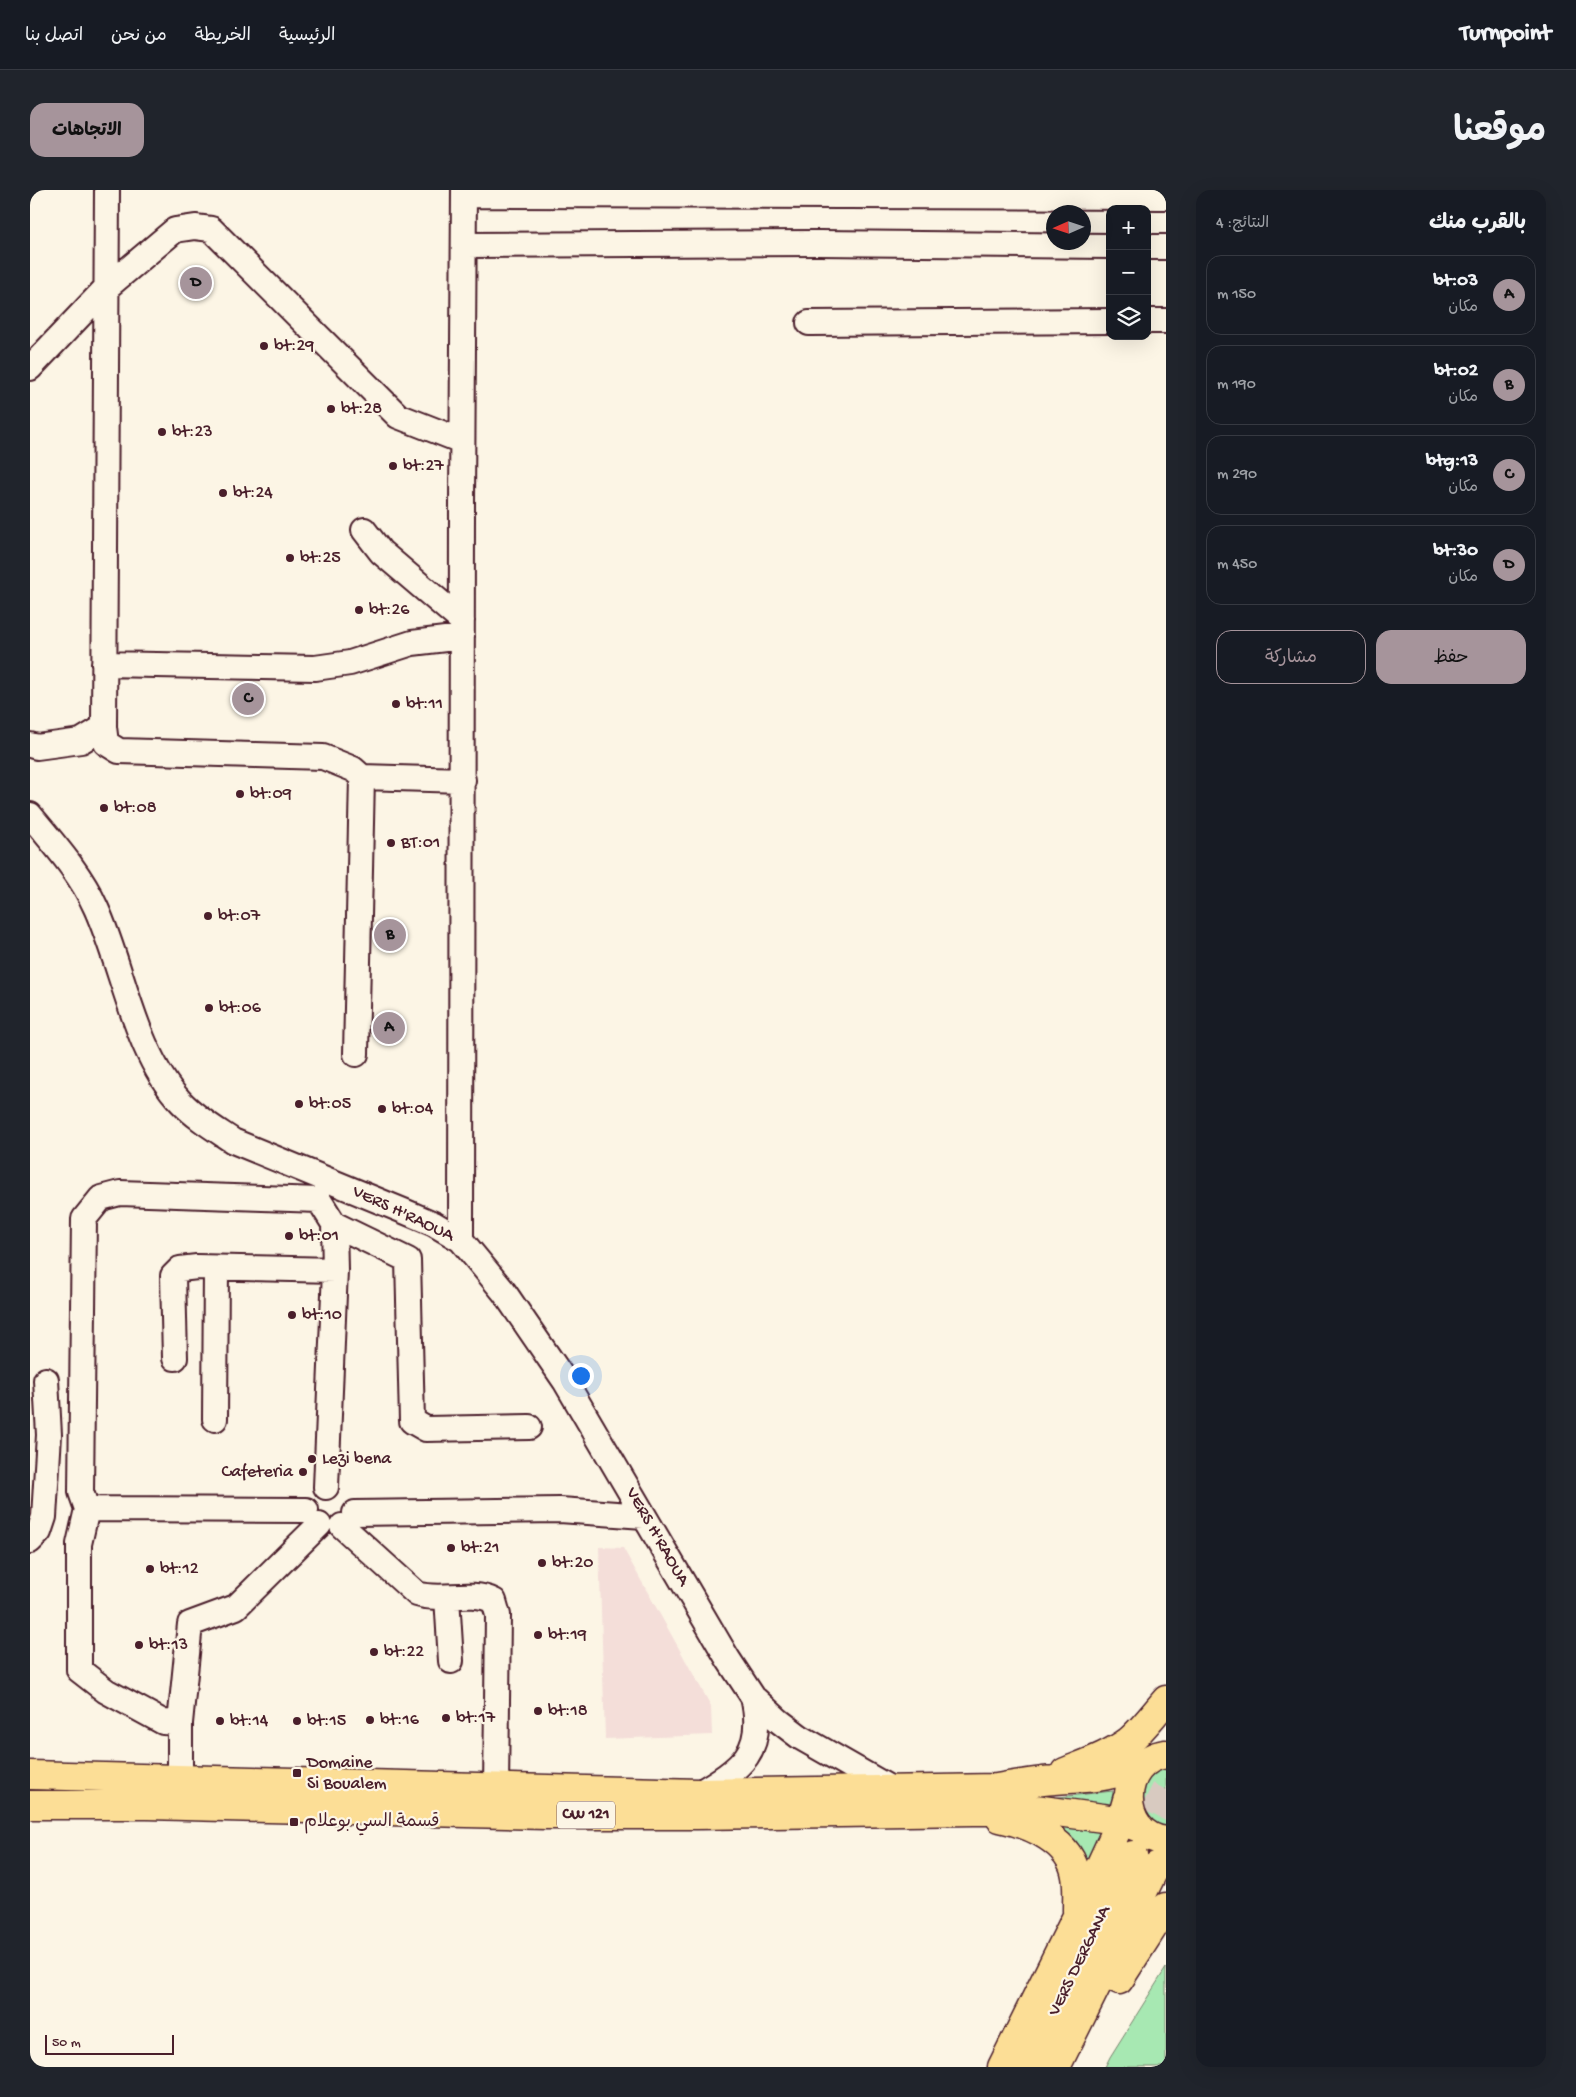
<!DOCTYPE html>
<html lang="ar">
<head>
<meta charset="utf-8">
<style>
  :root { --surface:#171b24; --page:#20242c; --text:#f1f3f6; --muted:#9ea1a6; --line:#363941; --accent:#a6949b }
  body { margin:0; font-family:"Gochi Hand","Playpen Sans Arabic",sans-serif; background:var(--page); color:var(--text); direction:rtl }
  .controls { position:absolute; right:15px; top:15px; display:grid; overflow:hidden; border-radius:10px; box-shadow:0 5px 20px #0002 }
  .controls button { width:45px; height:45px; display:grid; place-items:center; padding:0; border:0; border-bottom:1px solid var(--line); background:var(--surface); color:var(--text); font:25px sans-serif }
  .compass { position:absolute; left:1016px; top:15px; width:45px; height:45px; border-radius:50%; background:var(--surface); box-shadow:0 5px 20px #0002; rotate:267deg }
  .scale { position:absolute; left:15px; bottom:12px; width:129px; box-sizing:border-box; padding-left:5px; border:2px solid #4a1f2b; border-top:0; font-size:14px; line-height:18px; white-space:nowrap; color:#4a1f2b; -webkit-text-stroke:4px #fcf5e5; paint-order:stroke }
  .you { position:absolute; left:550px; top:1185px; width:18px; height:18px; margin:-12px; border:4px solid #fff; border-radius:50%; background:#1a73e8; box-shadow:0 0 0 8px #1a73e833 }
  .badge { display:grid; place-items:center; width:32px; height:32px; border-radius:50%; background:var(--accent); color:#111; font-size:16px; font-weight:700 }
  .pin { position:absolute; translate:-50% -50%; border:2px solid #fff; box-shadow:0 1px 5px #0006 }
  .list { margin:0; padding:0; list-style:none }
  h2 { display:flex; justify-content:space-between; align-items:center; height:65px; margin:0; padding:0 20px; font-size:21px }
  h2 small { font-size:16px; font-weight:400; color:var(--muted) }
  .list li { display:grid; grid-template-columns:32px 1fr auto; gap:15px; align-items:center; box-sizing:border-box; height:80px; margin:0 10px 10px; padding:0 10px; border:1px solid var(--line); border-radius:15px }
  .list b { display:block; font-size:19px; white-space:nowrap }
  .list p { margin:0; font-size:16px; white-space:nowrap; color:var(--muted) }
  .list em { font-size:16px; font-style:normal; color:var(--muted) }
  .actions { display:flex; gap:10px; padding:15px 20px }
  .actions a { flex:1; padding:11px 0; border:1px solid var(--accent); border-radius:15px; text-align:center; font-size:18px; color:var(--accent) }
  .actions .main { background:var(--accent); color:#111 }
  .icon { flex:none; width:28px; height:28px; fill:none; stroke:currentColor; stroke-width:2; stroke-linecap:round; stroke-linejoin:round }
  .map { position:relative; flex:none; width:1136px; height:1877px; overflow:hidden; direction:ltr; border-radius:15px }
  header { display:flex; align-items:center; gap:30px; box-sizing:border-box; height:70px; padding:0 25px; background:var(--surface); border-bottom:1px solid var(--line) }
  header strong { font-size:24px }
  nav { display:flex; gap:28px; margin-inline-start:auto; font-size:18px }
  .intro { display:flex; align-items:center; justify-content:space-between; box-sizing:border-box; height:120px; padding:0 30px }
  h1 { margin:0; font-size:35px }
  .button { padding:12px 22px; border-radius:15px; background:var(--accent); color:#111; font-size:18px; font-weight:700 }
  main { display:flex; gap:30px; padding:0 30px }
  aside { flex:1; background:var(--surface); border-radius:15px; box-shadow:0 5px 20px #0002 }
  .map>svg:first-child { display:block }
</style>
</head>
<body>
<header>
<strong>Turnpoint</strong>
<nav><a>الرئيسية</a><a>الخريطة</a><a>من نحن</a><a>اتصل بنا</a></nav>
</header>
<div class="intro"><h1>موقعنا</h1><a class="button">الاتجاهات</a></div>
<main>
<aside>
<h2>بالقرب منك<small>النتائج: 4</small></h2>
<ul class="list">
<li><span class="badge">A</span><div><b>bt:03</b><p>مكان</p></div><em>150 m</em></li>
<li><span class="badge">B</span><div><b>bt:02</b><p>مكان</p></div><em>190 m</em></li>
<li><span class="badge">C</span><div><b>btg:13</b><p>مكان</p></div><em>290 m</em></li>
<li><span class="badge">D</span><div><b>bt:30</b><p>مكان</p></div><em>450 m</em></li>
</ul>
<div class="actions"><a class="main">حفظ</a><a>مشاركة</a></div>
</aside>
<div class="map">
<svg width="1136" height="1877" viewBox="0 0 1136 1877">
  <rect width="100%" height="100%" fill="#fcf5e5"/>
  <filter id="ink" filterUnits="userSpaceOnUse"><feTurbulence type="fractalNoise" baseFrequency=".02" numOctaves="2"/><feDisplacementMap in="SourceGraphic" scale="10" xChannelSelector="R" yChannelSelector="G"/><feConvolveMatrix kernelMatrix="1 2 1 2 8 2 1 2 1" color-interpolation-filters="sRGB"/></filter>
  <g filter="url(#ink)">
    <!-- built -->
    <path fill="#f4ded9" d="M569,1357L593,1358L681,1516L682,1545L575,1549Z"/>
    <!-- green -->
    <path fill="#a7e8b2" stroke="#78846e" d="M1136,1576V1640C1102,1627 1102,1589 1136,1576Z
      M1083,1601L1081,1620L1011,1609Z
      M1022,1633L1073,1643L1059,1678Z
      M1136,1778V1877H1075L1080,1867Z"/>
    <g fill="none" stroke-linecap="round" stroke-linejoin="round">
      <!-- highway-tunnel -->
      <path stroke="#d8cac0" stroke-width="28" stroke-dasharray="28 14" stroke-linecap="butt" d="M1104,1662L1136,1599"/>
      <defs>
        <path id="minor" d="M77,0L74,537L76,553L89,561L293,567L323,579L332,587L433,590
          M434,5L1136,7
          M434,55L789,53L1080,56
          M1117,57H1136
          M1117,131H1136
          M779,133L1080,131
          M0,178L76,98L145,40L165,37L181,39L368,226L432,251
          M334,340L351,362L432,431
          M74,474L285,478L320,473L382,453L432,447
          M0,555L7,557L51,551L74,537
          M0,625C24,654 51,684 66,718C93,777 105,864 151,912C166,928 185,939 203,951L376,1022L404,1034L431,1050L474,1102L535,1191L698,1469L723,1507
          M326,864L332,587
          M304,1034L378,1070L382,1231L396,1239L499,1237
          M431,1050L432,312L434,0
          M145,1168L143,1086L150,1079L167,1077L305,1080
          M185,1229L186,1078
          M57,1319L49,1354V1480L76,1501L133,1532L150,1533
          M276,1320L57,1319L51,1302L54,1029L71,1008L90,1003L289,1010L304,1034L305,1080L296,1297
          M325,1323L530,1320L614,1326
          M312,1336L387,1404C411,1412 440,1399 464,1411L468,1425L466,1599
          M0,1351L9,1342L14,1327L19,1245L16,1190
          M417,1407L421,1471
          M150,1588V1533L160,1434L206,1417L289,1335
          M669,1603C711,1578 736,1562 723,1507L749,1531L770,1547L861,1599"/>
        <path id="highway" d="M1136,1564C1087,1570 1086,1645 1136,1651
          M1035,1582C1057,1573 1080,1565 1099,1551C1113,1539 1124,1524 1136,1510
          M0,1585L669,1603L967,1598C982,1595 998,1593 1013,1591C1055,1587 1075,1591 1115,1572
          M0,1615H117L516,1625H667L1012,1620L1073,1628L1091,1631L1110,1638
          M970,1628C1000,1634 1041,1651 1046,1686C1048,1697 1047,1710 1047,1721
          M1089,1790L1136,1717
          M972,1877L1047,1726L1091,1631L1097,1610
          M998,1877L1103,1665
          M1026,1877L1126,1676"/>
      </defs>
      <!-- minor casing -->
      <use href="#minor" stroke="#4a1f2b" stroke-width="28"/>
      <!-- highway casing -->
      <use href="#highway" stroke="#4a1f2b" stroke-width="31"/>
      <!-- minor -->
      <use href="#minor" stroke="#fcf5e5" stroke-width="24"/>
      <!-- highway -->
      <use href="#highway" stroke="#fcde96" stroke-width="28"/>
    </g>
  </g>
  <!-- markers -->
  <g fill="#4a1f2b" stroke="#fcf5e5" stroke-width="2">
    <circle cx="234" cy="156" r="5"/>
    <circle cx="301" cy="219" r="5"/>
    <circle cx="132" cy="242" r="5"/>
    <circle cx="363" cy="276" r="5"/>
    <circle cx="193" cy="303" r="5"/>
    <circle cx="260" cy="368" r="5"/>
    <circle cx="329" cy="420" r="5"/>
    <circle cx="366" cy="514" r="5"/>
    <circle cx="210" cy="604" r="5"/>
    <circle cx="74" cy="618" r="5"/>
    <circle cx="361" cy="653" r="5"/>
    <circle cx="178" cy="726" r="5"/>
    <circle cx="179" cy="818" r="5"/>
    <circle cx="269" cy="914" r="5"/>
    <circle cx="352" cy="919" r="5"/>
    <circle cx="259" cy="1046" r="5"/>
    <circle cx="262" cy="1125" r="5"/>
    <circle cx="282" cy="1269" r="5"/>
    <circle cx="273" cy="1282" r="5"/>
    <circle cx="421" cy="1358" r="5"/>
    <circle cx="512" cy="1373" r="5"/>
    <circle cx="120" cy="1379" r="5"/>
    <circle cx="508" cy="1445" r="5"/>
    <circle cx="109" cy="1455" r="5"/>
    <circle cx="344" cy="1462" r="5"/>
    <circle cx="508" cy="1521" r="5"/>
    <circle cx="416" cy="1528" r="5"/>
    <circle cx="340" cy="1530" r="5"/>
    <circle cx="190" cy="1531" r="5"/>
    <circle cx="267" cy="1531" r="5"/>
    <rect x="262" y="1578" width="10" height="10" rx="2.5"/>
    <rect x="259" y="1627" width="10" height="10" rx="2.5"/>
  </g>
  <g text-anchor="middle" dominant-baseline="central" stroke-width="4.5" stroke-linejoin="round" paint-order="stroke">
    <!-- shield labels -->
    <rect fill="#fcf5e5" stroke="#7f5f63" stroke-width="1" x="527" y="1611.5" width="58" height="27" rx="4"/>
    <g font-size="16" font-weight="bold" fill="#4a1f2b">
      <text x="556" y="1625">CW 121</text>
    </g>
    <!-- poi labels -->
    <g font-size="18" fill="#4a1f2b" stroke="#fcf5e5" text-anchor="start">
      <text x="244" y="156">bt:29</text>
      <text x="311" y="219">bt:28</text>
      <text x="142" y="242">bt:23</text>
      <text x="373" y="276">bt:27</text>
      <text x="203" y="303">bt:24</text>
      <text x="270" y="368">bt:25</text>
      <text x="339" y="420">bt:26</text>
      <text x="376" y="514">bt:11</text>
      <text x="220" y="604">bt:09</text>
      <text x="84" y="618">bt:08</text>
      <text x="371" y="653">BT:01</text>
      <text x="188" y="726">bt:07</text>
      <text x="189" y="818">bt:06</text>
      <text x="279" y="914">bt:05</text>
      <text x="362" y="919">bt:04</text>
      <text x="269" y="1046">bt:01</text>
      <text x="272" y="1125">bt:10</text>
      <text x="292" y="1269">Lezi bena</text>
      <text x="263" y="1282" text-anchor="end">Cafeteria</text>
      <text x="431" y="1358">bt:21</text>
      <text x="522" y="1373">bt:20</text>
      <text x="130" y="1379">bt:12</text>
      <text x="518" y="1445">bt:19</text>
      <text x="119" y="1455">bt:13</text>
      <text x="354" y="1462">bt:22</text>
      <text x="518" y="1521">bt:18</text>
      <text x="426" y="1528">bt:17</text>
      <text x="350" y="1530">bt:16</text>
      <text x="200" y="1531">bt:14</text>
      <text x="277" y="1531">bt:15</text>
      <text x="277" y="1573">Domaine<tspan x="277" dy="21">Si Boualem</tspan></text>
      <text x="274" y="1632">قسمة السي بوعلام</text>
    </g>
    <!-- street labels -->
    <g font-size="18" fill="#4a1f2b" stroke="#fcf5e5">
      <text transform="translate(373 1024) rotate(25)">VERS H'RAOUA</text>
      <text transform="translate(627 1347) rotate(60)">VERS H'RAOUA</text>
      <text transform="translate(1050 1771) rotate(-64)">VERS DERGANA</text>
    </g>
  </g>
</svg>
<div class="controls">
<button>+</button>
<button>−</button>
<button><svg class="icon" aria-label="layers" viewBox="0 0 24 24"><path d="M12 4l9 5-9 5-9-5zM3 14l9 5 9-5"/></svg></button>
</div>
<svg class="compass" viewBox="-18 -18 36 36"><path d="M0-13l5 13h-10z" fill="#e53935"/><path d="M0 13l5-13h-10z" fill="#9ea1a6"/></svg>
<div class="scale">50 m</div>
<div class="you"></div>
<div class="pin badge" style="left:359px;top:838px">A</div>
<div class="pin badge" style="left:360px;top:745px">B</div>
<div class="pin badge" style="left:218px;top:509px">C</div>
<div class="pin badge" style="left:166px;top:93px">D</div>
</div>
</main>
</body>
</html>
